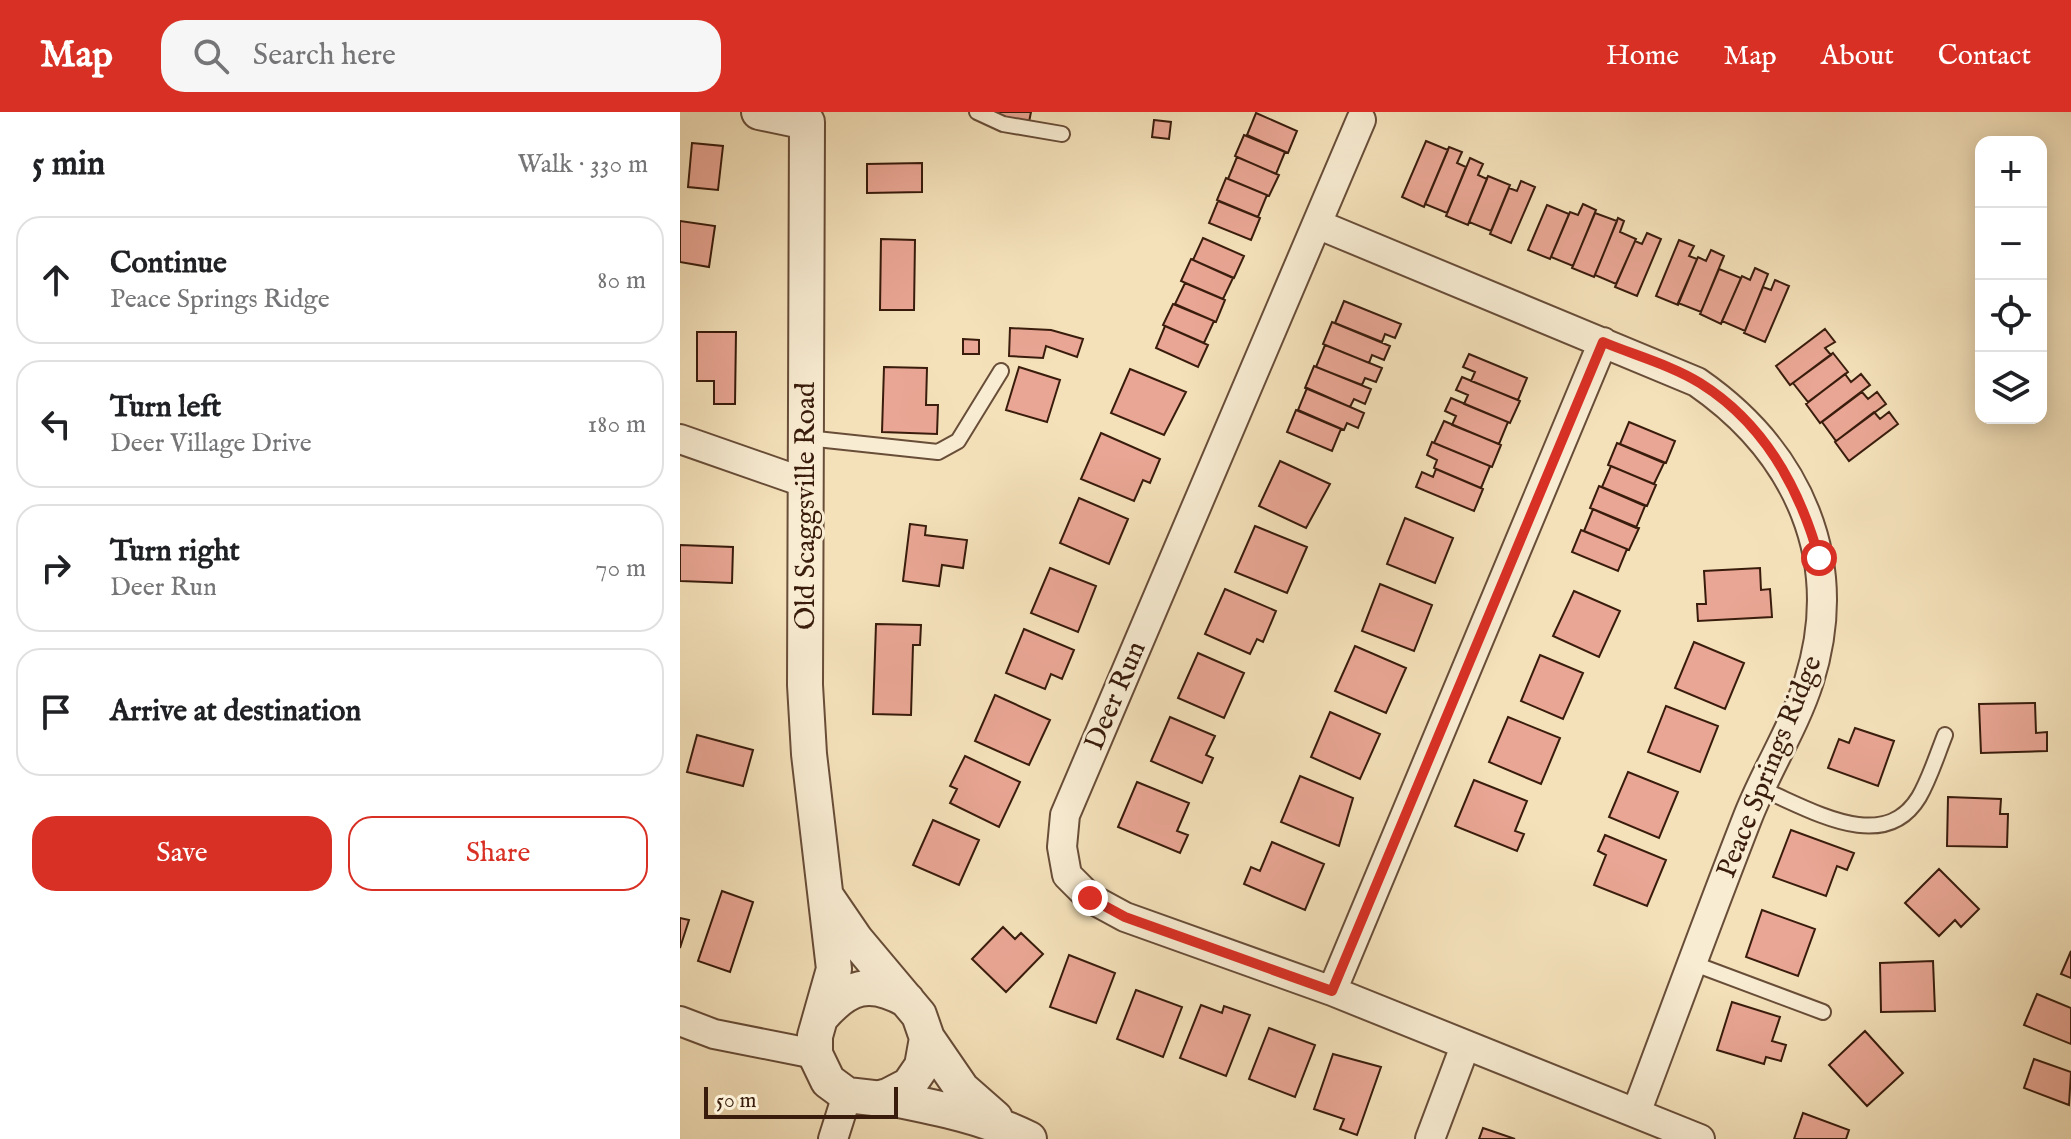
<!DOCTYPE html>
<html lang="en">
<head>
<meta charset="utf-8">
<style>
  :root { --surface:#fff; --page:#f6f6f6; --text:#202124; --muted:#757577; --line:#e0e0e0; --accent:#d93025 }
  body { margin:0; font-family:"IM FELL English",serif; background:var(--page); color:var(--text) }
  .controls { position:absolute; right:24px; top:24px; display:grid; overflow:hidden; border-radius:16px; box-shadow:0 4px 20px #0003 }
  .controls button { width:72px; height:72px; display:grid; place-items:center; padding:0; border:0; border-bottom:2px solid var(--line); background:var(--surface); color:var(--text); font:40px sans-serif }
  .scale { position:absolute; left:24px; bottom:20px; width:194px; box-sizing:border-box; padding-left:8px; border:4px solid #391c0c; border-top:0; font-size:22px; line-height:28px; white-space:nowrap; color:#391c0c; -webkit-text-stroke:6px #f8ecd2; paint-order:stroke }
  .stop { position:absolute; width:24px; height:24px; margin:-18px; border:6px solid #d93025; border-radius:50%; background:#fff }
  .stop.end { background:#d93025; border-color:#fff; box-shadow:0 2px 8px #0008 }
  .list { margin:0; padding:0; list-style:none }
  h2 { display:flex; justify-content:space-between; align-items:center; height:104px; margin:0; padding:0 32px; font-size:34px }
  h2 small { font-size:26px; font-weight:400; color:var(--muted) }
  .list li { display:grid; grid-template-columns:52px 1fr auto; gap:24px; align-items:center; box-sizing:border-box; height:128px; margin:0 16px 16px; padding:0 16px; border:2px solid var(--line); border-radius:24px }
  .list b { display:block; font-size:30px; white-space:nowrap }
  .list p { margin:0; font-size:26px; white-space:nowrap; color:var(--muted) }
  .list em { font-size:26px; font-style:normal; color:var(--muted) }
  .actions { display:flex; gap:16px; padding:24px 32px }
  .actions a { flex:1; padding:18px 0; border:2px solid var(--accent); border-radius:24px; text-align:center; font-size:28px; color:var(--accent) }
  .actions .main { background:var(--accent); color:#fff }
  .icon { flex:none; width:44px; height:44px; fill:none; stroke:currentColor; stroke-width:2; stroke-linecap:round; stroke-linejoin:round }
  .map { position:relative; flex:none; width:1391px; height:1027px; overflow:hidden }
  header { display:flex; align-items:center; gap:48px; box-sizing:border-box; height:112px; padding:0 40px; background:var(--accent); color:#fff }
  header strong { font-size:38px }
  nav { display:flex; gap:44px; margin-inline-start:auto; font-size:28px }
  .search { width:560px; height:72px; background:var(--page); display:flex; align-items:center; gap:20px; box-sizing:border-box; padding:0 28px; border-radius:24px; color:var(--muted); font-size:30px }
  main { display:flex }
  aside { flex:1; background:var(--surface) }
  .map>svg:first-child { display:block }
</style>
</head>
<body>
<header>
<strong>Map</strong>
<div class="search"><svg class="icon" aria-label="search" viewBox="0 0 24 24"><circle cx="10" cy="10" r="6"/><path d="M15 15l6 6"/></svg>Search here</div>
<nav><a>Home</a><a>Map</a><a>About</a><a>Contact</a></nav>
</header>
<main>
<aside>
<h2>5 min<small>Walk · 330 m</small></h2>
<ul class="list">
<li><svg class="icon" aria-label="ahead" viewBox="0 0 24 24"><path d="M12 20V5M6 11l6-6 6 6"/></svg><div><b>Continue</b><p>Peace Springs Ridge</p></div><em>80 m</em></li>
<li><svg class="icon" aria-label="left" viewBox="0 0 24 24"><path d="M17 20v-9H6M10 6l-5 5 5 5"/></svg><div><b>Turn left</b><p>Deer Village Drive</p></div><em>180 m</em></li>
<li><svg class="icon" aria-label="right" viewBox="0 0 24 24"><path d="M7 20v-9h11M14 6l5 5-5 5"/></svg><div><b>Turn right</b><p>Deer Run</p></div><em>70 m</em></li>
<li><svg class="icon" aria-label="arrive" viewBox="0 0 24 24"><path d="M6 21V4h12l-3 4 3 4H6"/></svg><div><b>Arrive at destination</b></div></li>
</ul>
<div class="actions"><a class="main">Save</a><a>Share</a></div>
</aside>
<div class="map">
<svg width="1391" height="1027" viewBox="0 0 1391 1027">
  <rect width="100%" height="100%" fill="#f4e1ba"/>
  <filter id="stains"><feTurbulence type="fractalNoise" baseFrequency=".0025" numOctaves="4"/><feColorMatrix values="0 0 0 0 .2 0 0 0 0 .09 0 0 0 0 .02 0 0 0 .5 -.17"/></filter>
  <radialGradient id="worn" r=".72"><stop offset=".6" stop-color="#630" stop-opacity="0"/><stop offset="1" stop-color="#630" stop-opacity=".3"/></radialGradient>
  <!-- building -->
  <path fill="#e9a694" stroke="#391c0c" stroke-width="2" d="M319,0H351L349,10L318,4Z
    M576,1L617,19L608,41L567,23Z
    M474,8L491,10L489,27L472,25Z
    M564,23L605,40L596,62L555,44Z
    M746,29L768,38L744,95L722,85Z
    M12,31L43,34L38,78L8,75Z
    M769,35L782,40L777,51L786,55L767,101L745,92Z
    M557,45L599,63L589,84L548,67Z
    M790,46L803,52L798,63L807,67L788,113L766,104Z
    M242,51V80L187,81V52Z
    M808,64L830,73L811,119L789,110Z
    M546,66L587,83L578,105L537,88Z
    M841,69L855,75L831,131L810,122L829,76L837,79Z
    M538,89L580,106L571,128L529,111Z
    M903,92L916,98L893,154L871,145L890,100L898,103Z
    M867,93L889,102L870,147L848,138Z
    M915,101L937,109L914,165L892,156Z
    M938,106L944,109L940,120L956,127L936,172L915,163Z
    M0,109L35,114L29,155L0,150Z
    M967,121L981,127L957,184L935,175L955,129L962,132Z
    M523,126L564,144L554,166L513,148Z
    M201,127L235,128L234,198H200Z
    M999,128L1014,134L1009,144L1017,147L998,193L976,184Z
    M1031,138L1044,144L1021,200L998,191L1018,145L1026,149Z
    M511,147L553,166L543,187L501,169Z
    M1075,156L1088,162L1065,219L1042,209L1062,164L1070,168Z
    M1039,157L1061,166L1041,212L1020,202Z
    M1095,168L1109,174L1085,230L1064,221L1083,175L1091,178Z
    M505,171L545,188L536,210L495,192Z
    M664,189L721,212L715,226L705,222L702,230L655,211Z
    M493,192L534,209L524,231L483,213Z
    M652,210L710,234L704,248L692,243L689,251L643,232Z
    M485,214L528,233L518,255L476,236Z
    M330,216L371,218L403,227L397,245L366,234L363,246L329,244Z
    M1145,217L1155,230L1145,236L1151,243L1110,273L1096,254Z
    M17,220H56L55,292H34V269H17Z
    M283,227L299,228V242H283Z
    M645,233L702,256L696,270L685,266L682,273L636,255Z
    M1153,241L1168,260L1128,290L1113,271Z
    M789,242L847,266L838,288L791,269L795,260L783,255Z
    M634,254L691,277L685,292L674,287L670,295L625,276Z
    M204,255L247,256L246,293H258L257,322L202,320Z
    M339,255L380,268L367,310L326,298Z
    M450,257L506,280L484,323L431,301Z
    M1165,262L1171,270L1181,262L1190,273L1140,311L1126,292Z
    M782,265L840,289L830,311L784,292L788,283L776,278Z
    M627,276L684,301L678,316L667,311L664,318L618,298Z
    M1182,280L1188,287L1197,280L1206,292L1156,329L1142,310Z
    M771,286L828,310L819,332L772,313L776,304L765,299Z
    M616,298L661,317L652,339L607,320Z
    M1194,300L1200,307L1209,300L1218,312L1169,349L1155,330Z
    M764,309L821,333L812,355L754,331Z
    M949,310L995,329L986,351L940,332Z
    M421,321L480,347L470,371L463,368L454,389L401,367Z
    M752,330L810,354L801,376L754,356L757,348L747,343Z
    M937,331L984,351L974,372L928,353Z
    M600,349L650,372L626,416L579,394Z
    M931,354L976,373L967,394L922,375Z
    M756,357L803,377L794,399L736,375L742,360L753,365Z
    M919,374L965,394L956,416L910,396Z
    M399,386L448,407L429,452L380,431Z
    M913,397L959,416L949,438L904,419Z
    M725,406L773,426L755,471L707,452Z
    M230,412L246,414L245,423L287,428L283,456L262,453L259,474L223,469Z
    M575,414L627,435L607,481L555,460Z
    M901,418L947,437L938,459L892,440Z
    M0,433L53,435L52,471L0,469Z
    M370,456L416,474L398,520L351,501Z
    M1080,456L1081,478L1090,477L1092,505L1018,509L1017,492H1026L1024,459Z
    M700,472L752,493L734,539L682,519Z
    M545,477L596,499L583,530L577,527L570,542L525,522Z
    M894,479L940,499L919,545L873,524Z
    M196,512L241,513L240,533H233L231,603L193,602Z
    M344,517L394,538L382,567L371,562L365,577L326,561Z
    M1014,530L1064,551L1045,597L995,576Z
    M675,534L726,556L706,601L655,579Z
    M518,541L564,561L544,606L498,586Z
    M860,543L903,561L883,607L841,589Z
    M315,583L370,608L349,653L295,629Z
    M1355,591L1356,621L1367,620V639L1301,641L1299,592Z
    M986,594L1038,614L1020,660L968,640Z
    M650,600L700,622L680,667L631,645Z
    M490,605L535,624L526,643L533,646L522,671L471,649Z
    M828,605L880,626L861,672L809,650Z
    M1175,616L1214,629L1198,674L1148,656L1159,627L1169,631Z
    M17,623L73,638L63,674L7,660Z
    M285,644L340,670L319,715L270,691L277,677L270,674Z
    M948,660L998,680L979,726L929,705Z
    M620,664L673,686L659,734L601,710Z
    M794,668L847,689L835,719L844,722L837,739L775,714Z
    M457,670L509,691L497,719L508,723L500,741L438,715Z
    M1268,685L1321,687L1320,702H1328L1327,735L1267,734Z
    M253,708L299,728L279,773L233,753Z
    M1111,718L1174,741L1167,758L1157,754L1146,784L1093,765Z
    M925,723L986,748L967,794L914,773L926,743L918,739Z
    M592,730L644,752L625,798L564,772L571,755L580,759Z
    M1259,757L1299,797L1281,815L1275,808L1259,824L1225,791Z
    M42,779L73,790L50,860L18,849Z
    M1082,798L1135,817L1118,864L1066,845Z
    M0,806L9,808L0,836Z
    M323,815L335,827L341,821L363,842L326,880L292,847Z
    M1391,839V866L1381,862Z
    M389,843L435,861L416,911L370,895Z
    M1253,849L1255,899L1201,900L1200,851Z
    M456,878L502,895L483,945L437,927Z
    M1357,882L1391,896V932L1344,913Z
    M1052,890L1100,905L1092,929L1106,933L1101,949L1086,945L1084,952L1037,938Z
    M521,893L542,901L544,894L570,903L546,964L500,946Z
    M589,916L635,933L615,985L569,967Z
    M1185,919L1223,961L1187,994L1149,953Z
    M653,942L701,955L677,1023L660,1017L664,1007L634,997Z
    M1354,947L1391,960L1389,993L1344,976Z
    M1123,1001L1169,1018L1166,1027H1114Z
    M803,1016L835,1027H799Z"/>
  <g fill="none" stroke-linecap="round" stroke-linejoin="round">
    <defs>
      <path id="service" d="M297,0L323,12L382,22
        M127,326L258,340L278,329L321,259
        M1079,676C1127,695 1203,745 1239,685C1250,666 1257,643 1265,623
        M1012,851L1143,900"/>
      <path id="minor" d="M681,8L385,703L382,735L387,763L410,786L445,805L652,879L1020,1027
        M637,112L1017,270C1118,340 1167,448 1129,569C1114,616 1085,660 1067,707C1029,804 993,903 956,1001
        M0,327L126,371
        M652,879L923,230
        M0,909L34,922L135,942
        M153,1027L167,983
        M750,1027L785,934"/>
      <path id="tertiary" d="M79,0L127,10L125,573L129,642L154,857L135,924V942L148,969L167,983L202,987L229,973L242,954L247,926L239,903L176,828L148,787
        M141,905C168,874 189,867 227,888
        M247,926L282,977L315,1006
        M204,985C254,995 303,1004 349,1027"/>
    </defs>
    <!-- service casing -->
    <use href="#service" stroke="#684d38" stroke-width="18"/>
    <!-- minor casing -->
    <use href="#minor" stroke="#684d38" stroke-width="32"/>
    <!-- tertiary casing -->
    <use href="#tertiary" stroke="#684d38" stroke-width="38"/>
    <!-- service -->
    <use href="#service" stroke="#f8ecd2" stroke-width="14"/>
    <!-- minor -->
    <use href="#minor" stroke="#f8ecd2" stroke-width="28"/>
    <!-- tertiary -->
    <use href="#tertiary" stroke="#f8ecd2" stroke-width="34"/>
  </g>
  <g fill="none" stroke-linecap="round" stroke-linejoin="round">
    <!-- route -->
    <path stroke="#d93025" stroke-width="10" d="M410,786L445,805L652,879L923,230C954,243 991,253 1020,271C1084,311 1119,374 1139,446"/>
  </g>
  <g text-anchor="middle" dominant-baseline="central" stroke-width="6" stroke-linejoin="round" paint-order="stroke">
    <!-- street labels -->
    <g font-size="28" fill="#391c0c" stroke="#f8ecd2">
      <text transform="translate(126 394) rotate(-90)">Old Scaggsville Road</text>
      <text transform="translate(436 584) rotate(-67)">Deer Run</text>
      <text transform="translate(1090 655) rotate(-68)">Peace Springs Ridge</text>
    </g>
  </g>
  <rect width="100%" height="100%" filter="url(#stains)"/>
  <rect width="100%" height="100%" fill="url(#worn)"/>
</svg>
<div class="controls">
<button>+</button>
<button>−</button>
<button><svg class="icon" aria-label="locate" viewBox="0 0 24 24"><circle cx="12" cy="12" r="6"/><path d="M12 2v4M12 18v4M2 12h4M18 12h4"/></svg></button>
<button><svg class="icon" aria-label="layers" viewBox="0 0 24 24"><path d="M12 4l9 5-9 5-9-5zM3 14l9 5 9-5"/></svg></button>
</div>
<div class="scale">50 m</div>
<div class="stop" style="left:1139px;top:446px"></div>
<div class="stop end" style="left:410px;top:786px"></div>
</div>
</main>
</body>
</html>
